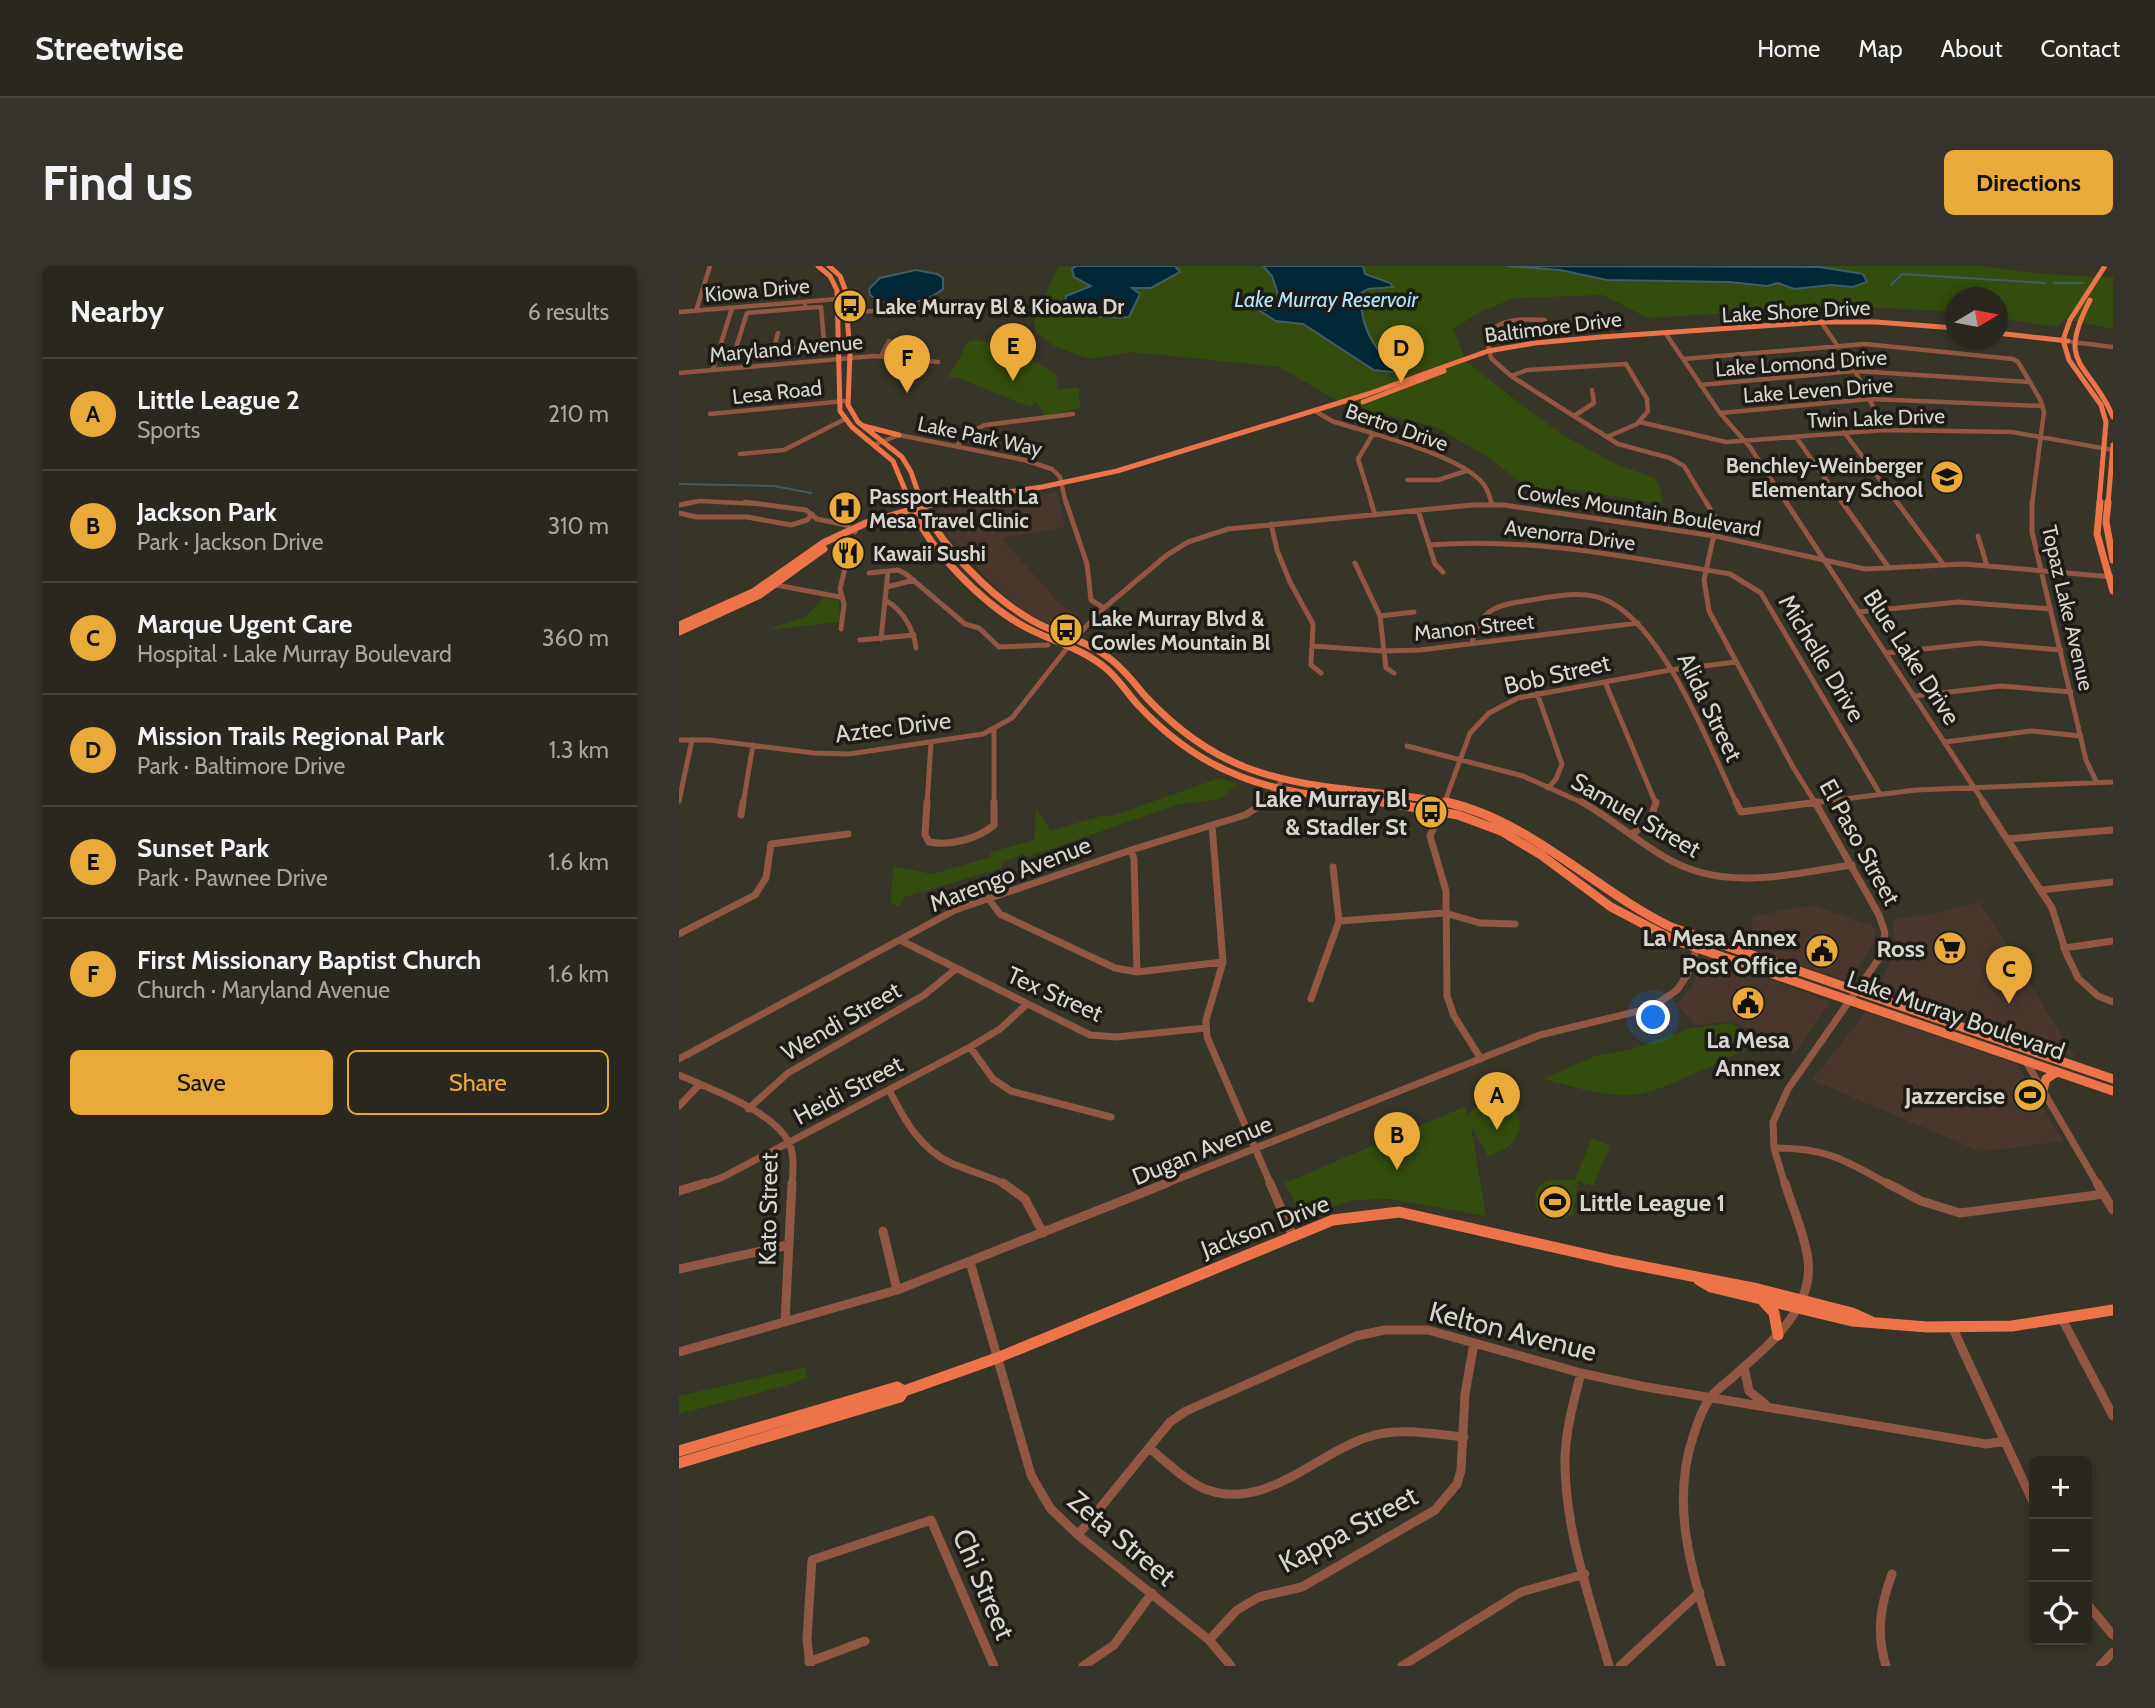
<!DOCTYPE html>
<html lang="en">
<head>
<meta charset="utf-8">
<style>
  :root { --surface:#29271e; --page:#35332b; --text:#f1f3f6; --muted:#a5a5a4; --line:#45443c; --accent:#eaaa39 }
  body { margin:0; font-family:Cabin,sans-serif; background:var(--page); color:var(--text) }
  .controls { position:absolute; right:21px; bottom:21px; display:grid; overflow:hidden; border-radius:10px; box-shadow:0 4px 10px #0003 }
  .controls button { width:63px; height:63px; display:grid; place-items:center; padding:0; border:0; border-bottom:2px solid var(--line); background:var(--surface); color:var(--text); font:35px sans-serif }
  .compass { position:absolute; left:1266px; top:21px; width:63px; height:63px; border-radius:50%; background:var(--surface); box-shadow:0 4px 10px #0003; rotate:80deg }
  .you { position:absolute; left:975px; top:752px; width:24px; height:24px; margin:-18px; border:5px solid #fff; border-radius:50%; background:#1a73e8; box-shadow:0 0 0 10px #1a73e833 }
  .badge { display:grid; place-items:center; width:46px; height:46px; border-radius:50%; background:var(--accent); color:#111; font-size:23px; font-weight:700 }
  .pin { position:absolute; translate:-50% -58px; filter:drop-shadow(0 2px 4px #0008) }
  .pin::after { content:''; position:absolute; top:37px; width:24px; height:21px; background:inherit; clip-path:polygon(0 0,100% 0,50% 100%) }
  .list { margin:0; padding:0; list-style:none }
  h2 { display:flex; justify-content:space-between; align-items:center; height:91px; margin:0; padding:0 28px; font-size:30px }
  h2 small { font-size:23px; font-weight:400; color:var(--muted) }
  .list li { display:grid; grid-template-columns:46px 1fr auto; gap:21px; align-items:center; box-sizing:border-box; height:112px; padding:0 28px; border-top:2px solid var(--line) }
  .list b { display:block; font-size:26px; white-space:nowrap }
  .list p { margin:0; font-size:23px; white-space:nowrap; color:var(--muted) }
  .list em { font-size:23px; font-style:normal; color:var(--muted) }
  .actions { display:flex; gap:14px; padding:21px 28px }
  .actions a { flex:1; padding:16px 0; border:2px solid var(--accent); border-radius:10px; text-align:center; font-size:24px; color:var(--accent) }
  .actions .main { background:var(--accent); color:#111 }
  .icon { flex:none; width:38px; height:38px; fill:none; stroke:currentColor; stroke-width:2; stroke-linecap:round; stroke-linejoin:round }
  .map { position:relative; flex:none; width:1434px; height:1400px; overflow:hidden; border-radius:10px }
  header { display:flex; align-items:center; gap:42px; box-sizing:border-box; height:98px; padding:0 35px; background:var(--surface); border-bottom:2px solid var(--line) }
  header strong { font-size:33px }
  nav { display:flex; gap:38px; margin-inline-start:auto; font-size:24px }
  .intro { display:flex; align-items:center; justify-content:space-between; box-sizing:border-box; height:168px; padding:0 42px }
  h1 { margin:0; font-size:49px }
  .button { padding:18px 32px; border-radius:10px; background:var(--accent); color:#111; font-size:24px; font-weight:700 }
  main { display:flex; gap:42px; padding:0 42px }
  aside { flex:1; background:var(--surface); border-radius:10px; box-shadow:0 4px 10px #0003 }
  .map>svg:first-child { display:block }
</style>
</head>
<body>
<header>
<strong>Streetwise</strong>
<nav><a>Home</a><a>Map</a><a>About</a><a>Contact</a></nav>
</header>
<div class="intro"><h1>Find us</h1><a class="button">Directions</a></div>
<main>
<aside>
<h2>Nearby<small>6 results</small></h2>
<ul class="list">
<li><span class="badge">A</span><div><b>Little League 2</b><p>Sports</p></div><em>210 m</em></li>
<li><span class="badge">B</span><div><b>Jackson Park</b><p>Park · Jackson Drive</p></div><em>310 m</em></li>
<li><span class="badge">C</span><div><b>Marque Ugent Care</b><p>Hospital · Lake Murray Boulevard</p></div><em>360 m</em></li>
<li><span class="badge">D</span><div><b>Mission Trails Regional Park</b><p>Park · Baltimore Drive</p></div><em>1.3 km</em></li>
<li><span class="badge">E</span><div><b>Sunset Park</b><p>Park · Pawnee Drive</p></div><em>1.6 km</em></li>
<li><span class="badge">F</span><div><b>First Missionary Baptist Church</b><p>Church · Maryland Avenue</p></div><em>1.6 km</em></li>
</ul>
<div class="actions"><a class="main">Save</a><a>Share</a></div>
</aside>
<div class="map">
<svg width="1434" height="1400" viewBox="0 0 1434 1400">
  <rect width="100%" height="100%" fill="#373428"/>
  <!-- commercial -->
  <path fill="#49372e" d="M379,226L386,261L322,272L382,339L398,349L380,362L349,348L326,330L288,291L254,249L257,244Z
    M1301,636L1397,792L1201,721L1215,683L1214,654L1252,648Z
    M1132,639L1196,661L1197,675L1171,715L1071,684L1074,650Z
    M1025,689L1151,736L1115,788L1054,755L1017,759L997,738L1012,722Z
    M1187,746L1338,798L1384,875L1302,886L1133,814Z"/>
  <!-- green -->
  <path fill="#344c0d" d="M379,0H1306C1338,6 1369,8 1401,10C1414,10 1421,13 1434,10V63L1385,53L1379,61L1319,52L1318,32H1276V46L1165,40L969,52L924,29L836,32L801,46L774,63L787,95L845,141L889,172L941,200L976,212L982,225L983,238L877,221V224L846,220L809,191L757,161L666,139L600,101L454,86L410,93L377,81L357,67L355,55Z
    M294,74C323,76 355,92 377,109L379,123L400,122L401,142L366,150L357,136L351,141L279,112L269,111L282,90L287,77Z
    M145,331L160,335L161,356L87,364L126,351Z
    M541,512L559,518L540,533L498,539L348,591L345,588L323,596V602L226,631L220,641L211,636L215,600L253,608L312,591V586L355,574L357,543L372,565L425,549L432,550Z
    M1052,757L1092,778L1088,784L1074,780C1042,794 987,825 954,829C930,832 888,819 864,813L916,790L953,783L1013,762Z
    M834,835C849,864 839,881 809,890L792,860L807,950L711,933L674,934L623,951L606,917L770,847L786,841L789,849L795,842Z
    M913,872L931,880L914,920L899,915L894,949L888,952L857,943C852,910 873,913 898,914L896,913Z
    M126,1101L128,1112L102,1121L0,1148V1130Z"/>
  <!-- water -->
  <path fill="#002837" stroke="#405c64" stroke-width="2" d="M397,0H496L501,6L472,22H453L461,28L450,51C426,53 407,51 386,37L387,30L412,20L395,11L393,3Z
    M584,0H684L686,8L711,17L714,21L689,23L680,28C683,48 685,65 698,82C704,89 713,92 719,101L712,106L695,104L624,58L597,55L581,45L603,40L593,10Z
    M827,0L1141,1L1184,8L1188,16L1174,21L1152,19L1115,23L1099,17L1088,20L1051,16L928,14L881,4Z
    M237,4L258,8L264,12V23C246,38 210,45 191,29L190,23L201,12Z"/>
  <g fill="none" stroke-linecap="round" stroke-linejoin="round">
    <!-- stream -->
    <path stroke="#405c64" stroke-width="2" d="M1375,17H1404
      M1212,19L1223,8L1366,17
      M0,218L95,220L132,227"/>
    <!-- minor-far3 -->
    <path stroke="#925742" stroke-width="4.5" d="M126,40L125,42L142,41L146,87
      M125,42L68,47L55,88L146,80
      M17,45L31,0
      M0,46L158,33
      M158,48L296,36
      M866,54C845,53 822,51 807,69L812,92L832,110L939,178L991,192L1005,200L1028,238
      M1142,56L1176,105L1206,164
      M987,68L1041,147L1071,181L1108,238
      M1393,76L1434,81
      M94,85L99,67
      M202,90L210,75
      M1004,93L1186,78L1334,93L1339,96L1361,133L1365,146L1353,238
      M34,103L53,42
      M0,107L195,90L259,96
      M832,110L848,104L947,98L968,133L969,145L958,158L928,171
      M1021,119L1176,105L1350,116
      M636,145L653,155C688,167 790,190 807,222C810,227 811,233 813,238
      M1041,147L1191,133L1364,140
      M31,148L166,135
      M895,150L915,137L913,124
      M961,156L1047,176L1206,164L1333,166L1434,184
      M1165,166L1219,238
      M1117,171L1164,238
      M195,179L220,169L345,194L373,203L381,211L387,238
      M277,180L295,164L306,159L394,148
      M61,188L105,184L166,153
      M728,214H759L787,205
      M6,238L20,235L80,238
      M693,238L679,193L694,168"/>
    <!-- minor-far2 -->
    <path stroke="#925742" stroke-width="5" d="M66,236L127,244L138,253L167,259L176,266
      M387,236L408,298L412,334L425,342
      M692,236L696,249
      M812,236L813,239
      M1027,236L1038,255L1025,314L1030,345L1114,501L1137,538
      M1107,236L1306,538
      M1163,236L1210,302
      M1218,236L1264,298
      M1353,236V266L1407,494L1417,515
      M0,239L15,236
      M739,244L756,298L764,306
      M0,247L17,251H68L112,259L128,254L133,248
      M592,258L598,284L611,316L634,358L632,399L642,407
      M1299,270L1308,300
      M750,279C852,271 950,291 1051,308L1082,327L1201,528
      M676,297L701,350L707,402L715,407
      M190,307L219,304L227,308L286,358L300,362L320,381L369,379
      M97,319L161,331
      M208,321L235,314
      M206,334C223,343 235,363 237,382
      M1180,346L1279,336L1372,343
      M701,350L735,346
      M162,363L165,338L161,323L167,298
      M202,373L209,305
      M181,374L235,369
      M793,377C802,341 819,339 852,334C877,330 908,323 931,336C987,365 1031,482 1058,538
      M633,380L704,385L741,384L959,357
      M1207,387L1300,377L1382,384
      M926,416L977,538
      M858,427L883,498L877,513L869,522
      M1236,430L1322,420L1392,426
      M315,464V538
      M0,474H30L135,487L170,488L304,468L333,452L396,372L425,342L488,289L509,276L549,263L793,239H825L1036,270L1186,303L1285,298L1434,311
      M1266,476L1352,465L1402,470
      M728,480L844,510L906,538
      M0,535L13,474
      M64,538L74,479
      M248,538L252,477
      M585,538L604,513
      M765,538L791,467L810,447L839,432L991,404L1057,396
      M1125,538L1237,524L1434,516"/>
    <!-- minor-far1 -->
    <path stroke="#925742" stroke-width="7" d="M248,536L246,569L250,576C271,580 299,573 315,559V536
      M766,536L751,570L767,625L768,730L775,750L802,793
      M903,536C933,553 959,576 989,593C1047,626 1110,608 1173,599
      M1057,536L1062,546L1139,536
      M1304,536L1373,642L1388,689L1399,712L1419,730L1434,736
      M62,549L64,536
      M533,559L544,696L527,754L528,771L592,919
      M953,568L971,555L977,536
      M1328,573L1433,564
      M452,584L455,593L458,706
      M1362,624L1434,616
      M309,632L321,648L436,702L458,706L544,696
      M660,655L766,647L801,657L836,658
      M0,668L76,629L87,612L92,578L169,568
      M221,674L411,769L437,771L527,762
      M1385,682L1434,675
      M632,733L660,655L654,601
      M291,781L314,813L332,825L432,851
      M0,793L276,644L452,584L566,549L587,536
      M1346,794L1419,919
      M0,809C29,822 94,845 109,875C116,888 114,904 113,919
      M210,824C225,853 241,883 272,897C290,905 310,910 328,919
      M0,840L21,818
      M69,843L109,807L245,729L277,703
      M1095,882C1149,882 1165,894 1211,919
      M21,919L42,912L291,781L321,763L347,739
      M484,919L861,769L972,742L998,724L1008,709L1019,679
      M1106,919L1095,882L1094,856L1109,823L1201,691L1206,667L1200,649L1136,536"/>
    <!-- minor -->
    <path stroke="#925742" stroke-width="9" d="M324,917L346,933L364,967
      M591,917L614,970
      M1208,917L1242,935L1281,947L1425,928
      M1418,917L1434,944
      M0,925L26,917
      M204,965L218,1024
      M291,996L352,1209L371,1242L399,1269L530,1374L552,1400
      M0,1003L109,979
      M1383,1053L1434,1150
      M106,1056L113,917
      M1274,1063L1355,1238
      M0,1086L218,1024L488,917
      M1065,1101L1070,1125L1086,1138
      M902,1107C895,1134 887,1163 886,1191C885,1263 911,1332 930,1400
      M470,1182C488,1196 505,1214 526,1223C586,1246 636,1188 689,1171C720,1161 754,1168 785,1171
      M399,1269L491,1156L507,1145L677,1070L706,1064H749L902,1107L962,1120L1307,1178L1326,1175
      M1408,1338L1434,1369
      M530,1374L558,1344L580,1331L623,1321L756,1244L778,1218L782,1204L786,1128L795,1077
      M130,1396L186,1375
      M131,1400L128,1373L133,1294L252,1254L315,1400
      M404,1400L435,1379L473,1327
      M723,1400L842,1326L906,1308
      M941,1400L1021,1326
      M1042,1400C1020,1325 988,1249 1014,1171C1018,1158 1023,1143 1031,1132C1037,1124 1047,1117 1055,1110C1088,1080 1135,1044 1129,994C1126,968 1113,941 1106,917
      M1207,1400C1197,1367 1201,1340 1213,1308
      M1421,1400L1434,1386"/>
    <!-- major-far3 -->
    <path stroke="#ed7448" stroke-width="5" d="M139,0L151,10L158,24L161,145L173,161L214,195L232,238
      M150,0L161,10L166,23L171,88L169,139L179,156L223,191L232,206L243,238
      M1411,34C1376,102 1410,94 1434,151
      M1318,67L1389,75
      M684,136L765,105
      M185,160L220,169
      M249,238L363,221L438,205L689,128L809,85L856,77L922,71L1142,56H1197L1276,62
      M1420,238L1427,156L1422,139L1390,94L1384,74L1391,54L1426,0
      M1429,238L1434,179"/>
    <!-- major-far2 -->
    <path stroke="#ed7448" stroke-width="7" d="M231,236C247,282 306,340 348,362C373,375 401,382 424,400C438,410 447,426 459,439C487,469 520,494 558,509C608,530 665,532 719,538
      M242,236C261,280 312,331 354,355C379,369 407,374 430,392C445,403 455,417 467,431C496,462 530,488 571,503C636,527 708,523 775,538
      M1421,236L1418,268L1434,325
      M1429,236L1427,256L1434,294
      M0,359L74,326L144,277L187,257L259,236
      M0,366L81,329L145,283"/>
    <!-- major-far1 -->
    <path stroke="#ed7448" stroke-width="9" d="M703,536L779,549L822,565L862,589L932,641L995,674L1434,825
      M767,536C852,555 916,624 992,661L1434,813
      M1364,824L1367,813L1378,806"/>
    <!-- major -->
    <path stroke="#ed7448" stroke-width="11" d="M1020,1014L1032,1021L1173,1055L1248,1061L1333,1060L1434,1044
      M1085,1036L1095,1047L1099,1069
      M0,1185L218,1121L225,1125
      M0,1197L221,1131L225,1125L318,1092L654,954L720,946L936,995L1079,1023L1173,1047L1191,1055"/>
  </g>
  <!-- icons -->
  <defs>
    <symbol id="bus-disc" viewBox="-11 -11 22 22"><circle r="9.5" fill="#eaaa39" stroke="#1d1b16"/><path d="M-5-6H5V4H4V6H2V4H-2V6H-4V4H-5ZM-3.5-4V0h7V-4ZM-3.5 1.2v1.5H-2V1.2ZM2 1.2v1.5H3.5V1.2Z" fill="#111"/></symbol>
    <symbol id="school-disc" viewBox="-11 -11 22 22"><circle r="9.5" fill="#eaaa39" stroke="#1d1b16"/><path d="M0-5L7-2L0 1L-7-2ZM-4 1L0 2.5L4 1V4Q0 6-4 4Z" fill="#111"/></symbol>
    <symbol id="hospital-disc" viewBox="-11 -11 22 22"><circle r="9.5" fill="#eaaa39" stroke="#1d1b16"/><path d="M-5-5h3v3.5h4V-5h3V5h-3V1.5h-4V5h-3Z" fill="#111"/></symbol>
    <symbol id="restaurant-disc" viewBox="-11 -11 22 22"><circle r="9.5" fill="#eaaa39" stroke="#1d1b16"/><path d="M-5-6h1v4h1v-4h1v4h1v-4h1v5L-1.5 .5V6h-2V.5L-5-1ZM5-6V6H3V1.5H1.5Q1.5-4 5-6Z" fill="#111"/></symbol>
    <symbol id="supermarket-disc" viewBox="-11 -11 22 22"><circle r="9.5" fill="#eaaa39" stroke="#1d1b16"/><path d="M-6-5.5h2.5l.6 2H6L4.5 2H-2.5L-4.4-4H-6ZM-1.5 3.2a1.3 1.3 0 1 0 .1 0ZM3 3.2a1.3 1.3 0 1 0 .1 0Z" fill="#111"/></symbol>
    <symbol id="civic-disc" viewBox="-11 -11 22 22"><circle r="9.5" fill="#eaaa39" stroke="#1d1b16"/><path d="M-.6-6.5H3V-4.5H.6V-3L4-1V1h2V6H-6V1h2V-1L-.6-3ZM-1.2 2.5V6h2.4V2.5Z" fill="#111"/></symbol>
    <symbol id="stadium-disc" viewBox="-11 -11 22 22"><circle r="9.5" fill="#eaaa39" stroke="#1d1b16"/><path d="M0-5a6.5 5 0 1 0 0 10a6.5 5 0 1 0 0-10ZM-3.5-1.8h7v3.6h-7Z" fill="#111"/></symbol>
  </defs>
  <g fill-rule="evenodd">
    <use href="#bus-disc" x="152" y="21" width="38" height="38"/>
    <use href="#school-disc" x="1249" y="192" width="38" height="38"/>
    <use href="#hospital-disc" x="147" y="223" width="38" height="38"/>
    <use href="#restaurant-disc" x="150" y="268" width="38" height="38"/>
    <use href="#bus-disc" x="368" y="345" width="38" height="38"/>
    <use href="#bus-disc" x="733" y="527" width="38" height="38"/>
    <use href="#supermarket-disc" x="1252" y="663" width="38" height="38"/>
    <use href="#civic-disc" x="1124" y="666" width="38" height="38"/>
    <use href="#civic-disc" x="1050" y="718" width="38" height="38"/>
    <use href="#stadium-disc" x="1332" y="810" width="38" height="38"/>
    <use href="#stadium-disc" x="857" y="917" width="38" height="38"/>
  </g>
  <g text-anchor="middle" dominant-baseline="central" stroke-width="7" stroke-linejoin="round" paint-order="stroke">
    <!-- far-street labels -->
    <g font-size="21" fill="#d7d6ce" stroke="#1d1b16">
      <text transform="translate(78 24) rotate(-5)">Kiowa Drive</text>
      <text transform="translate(1117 45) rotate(-3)">Lake Shore Drive</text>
      <text transform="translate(874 61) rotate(-7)">Baltimore Drive</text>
      <text transform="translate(107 82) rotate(-5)">Maryland Avenue</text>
      <text transform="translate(1122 97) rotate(-4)">Lake Lomond Drive</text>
      <text transform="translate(1139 124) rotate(-4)">Lake Leven Drive</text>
      <text transform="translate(98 126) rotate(-6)">Lesa Road</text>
      <text transform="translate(1197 152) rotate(-2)">Twin Lake Drive</text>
      <text transform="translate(718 161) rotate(19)">Bertro Drive</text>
      <text transform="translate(301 170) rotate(12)">Lake Park Way</text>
      <text transform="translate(960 244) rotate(9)">Cowles Mountain Boulevard</text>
      <text transform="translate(891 269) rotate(7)">Avenorra Drive</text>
      <text transform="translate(1389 342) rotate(77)">Topaz Lake Avenue</text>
      <text transform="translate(795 361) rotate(-6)">Manon Street</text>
    </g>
    <!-- far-water labels -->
    <g font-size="21" font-style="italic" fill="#afe4fc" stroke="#1d1b16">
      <text x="647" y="33">Lake Murray Reservoir</text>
    </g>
    <!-- far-poi labels -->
    <g font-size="21" font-weight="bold" fill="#d7d6ce" stroke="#1d1b16" text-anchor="start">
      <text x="196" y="40">Lake Murray Bl &amp; Kioawa Dr</text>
      <text x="1244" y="199" text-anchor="end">Benchley-Weinberger<tspan x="1244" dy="24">Elementary School</tspan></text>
      <text x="190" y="230">Passport Health La<tspan x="190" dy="24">Mesa Travel Clinic</tspan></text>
      <text x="194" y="287">Kawaii Sushi</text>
      <text x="412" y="352">Lake Murray Blvd &amp;<tspan x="412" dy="24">Cowles Mountain Bl</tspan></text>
    </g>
    <!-- street labels -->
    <g font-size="24" fill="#d7d6ce" stroke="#1d1b16">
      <text transform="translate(1233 391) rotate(57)">Blue Lake Drive</text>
      <text transform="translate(1143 392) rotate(59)">Michelle Drive</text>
      <text transform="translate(878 408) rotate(-13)">Bob Street</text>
      <text transform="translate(1031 441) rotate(64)">Alida Street</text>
      <text transform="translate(214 461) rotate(-7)">Aztec Drive</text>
      <text transform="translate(957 549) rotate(30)">Samuel Street</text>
      <text transform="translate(1181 576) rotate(61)">El Paso Street</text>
      <text transform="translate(331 608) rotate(-21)">Marengo Avenue</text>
      <text transform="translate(376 728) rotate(24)">Tex Street</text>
      <text transform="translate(1277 749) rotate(19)">Lake Murray Boulevard</text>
      <text transform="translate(162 755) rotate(-30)">Wendi Street</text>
      <text transform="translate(169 824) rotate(-28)">Heidi Street</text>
      <text transform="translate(523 884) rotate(-22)">Dugan Avenue</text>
      <text transform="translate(89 943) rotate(-89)">Kato Street</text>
      <text transform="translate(586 960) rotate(-21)">Jackson Drive</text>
    </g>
    <!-- poi labels -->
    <g font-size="24" font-weight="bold" fill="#d7d6ce" stroke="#1d1b16" text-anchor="end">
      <text x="728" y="532">Lake Murray Bl<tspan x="728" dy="28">&amp; Stadler St</tspan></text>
      <text x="1118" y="671">La Mesa Annex<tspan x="1118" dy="28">Post Office</tspan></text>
      <text x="1246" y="682">Ross</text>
      <text x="1069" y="773" text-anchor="middle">La Mesa<tspan x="1069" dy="28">Annex</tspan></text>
      <text x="1326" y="829">Jazzercise</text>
      <text x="900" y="936" text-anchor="start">Little League 1</text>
    </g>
    <!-- near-street labels -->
    <g font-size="28" fill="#d7d6ce" stroke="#1d1b16">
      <text transform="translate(834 1065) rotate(14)">Kelton Avenue</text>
      <text transform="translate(669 1263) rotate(-28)">Kappa Street</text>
      <text transform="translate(443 1272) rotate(40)">Zeta Street</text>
      <text transform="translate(305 1318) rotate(67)">Chi Street</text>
    </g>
  </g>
</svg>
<div class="controls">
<button>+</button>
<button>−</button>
<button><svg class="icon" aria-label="locate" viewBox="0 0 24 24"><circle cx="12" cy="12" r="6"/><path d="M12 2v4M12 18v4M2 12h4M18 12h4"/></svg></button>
</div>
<svg class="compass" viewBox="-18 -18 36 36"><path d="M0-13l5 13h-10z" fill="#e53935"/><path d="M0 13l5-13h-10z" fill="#a5a5a4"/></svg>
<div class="you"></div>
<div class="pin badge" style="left:818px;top:864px">A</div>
<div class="pin badge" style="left:718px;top:904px">B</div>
<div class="pin badge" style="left:1330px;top:738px">C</div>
<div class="pin badge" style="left:722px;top:117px">D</div>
<div class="pin badge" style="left:334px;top:115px">E</div>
<div class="pin badge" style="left:228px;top:127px">F</div>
</div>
</main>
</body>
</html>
